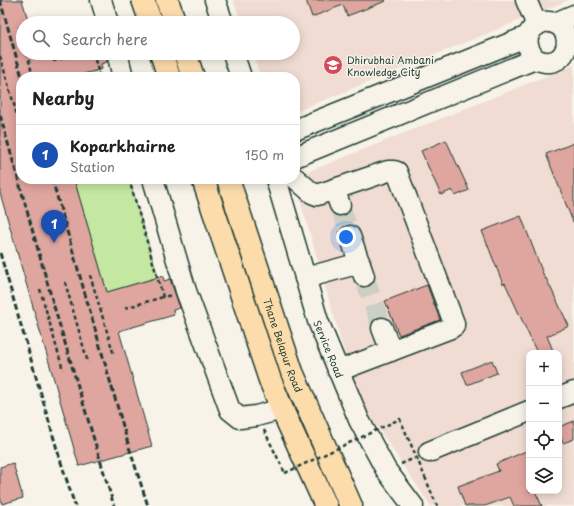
<!DOCTYPE html>
<html lang="en">
<head>
<meta charset="utf-8">
<style>
  :root { --surface:#fff; --page:#f6f6f6; --text:#222; --muted:#767676; --line:#e0e0e0; --accent:#2563eb }
  body { margin:0; font-family:"Playpen Sans",sans-serif; background:var(--page); color:var(--text) }
  .controls { position:absolute; right:12px; bottom:12px; display:grid; overflow:hidden; border-radius:8px; box-shadow:0 2px 10px #0003 }
  .controls button { width:36px; height:36px; display:grid; place-items:center; padding:0; border:0; border-bottom:1px solid var(--line); background:var(--surface); color:var(--text); font:20px sans-serif }
  .you { position:absolute; left:346px; top:237px; width:14px; height:14px; margin:-10px; border:3px solid #fff; border-radius:50%; background:#1a73e8; box-shadow:0 0 0 6px #1a73e833 }
  .badge { display:grid; place-items:center; width:26px; height:26px; border-radius:50%; background:var(--accent); color:#fff; font-size:13px; font-weight:700 }
  .pin { position:absolute; translate:-50% -33px; filter:drop-shadow(0 1px 2px #0008) }
  .pin::after { content:''; position:absolute; top:21px; width:14px; height:12px; background:inherit; clip-path:polygon(0 0,100% 0,50% 100%) }
  .list { margin:0; padding:0; list-style:none }
  h2 { display:flex; justify-content:space-between; align-items:center; height:52px; margin:0; padding:0 16px; font-size:17px }
  h2 small { font-size:13px; font-weight:400; color:var(--muted) }
  .list li { display:grid; grid-template-columns:26px 1fr auto; gap:12px; align-items:center; box-sizing:border-box; height:60px; padding:0 16px; border-top:1px solid var(--line) }
  .list b { display:block; font-size:15px; white-space:nowrap }
  .list p { margin:0; font-size:13px; white-space:nowrap; color:var(--muted) }
  .list em { font-size:13px; font-style:normal; color:var(--muted) }
  .icon { flex:none; width:22px; height:22px; fill:none; stroke:currentColor; stroke-width:2; stroke-linecap:round; stroke-linejoin:round }
  .map { position:relative; flex:none; width:574px; height:506px; overflow:hidden }
  .search { position:absolute; background:var(--surface); box-shadow:0 2px 10px #0003; left:16px; top:16px; width:284px; height:44px; display:flex; align-items:center; gap:10px; box-sizing:border-box; padding:0 14px; border-radius:22px; color:var(--muted); font-size:15px }
  .panel { position:absolute; background:var(--surface); box-shadow:0 2px 10px #0003; left:16px; top:72px; width:284px; height:112px; border-radius:16px }
  .map>svg:first-child { display:block }
</style>
</head>
<body>
<div class="map">
<svg width="574" height="506" viewBox="0 0 574 506">
  <rect width="100%" height="100%" fill="#f7f3e8"/>
  <filter id="ink" filterUnits="userSpaceOnUse"><feTurbulence type="fractalNoise" baseFrequency=".025" numOctaves="2"/><feDisplacementMap in="SourceGraphic" scale="8" xChannelSelector="R" yChannelSelector="G"/><feConvolveMatrix kernelMatrix="1 2 1 2 8 2 1 2 1" color-interpolation-filters="sRGB"/></filter>
  <g filter="url(#ink)">
    <!-- built -->
    <path fill="#f0dcd2" fill-rule="evenodd" d="M233,0H569L295,112V77H261L252,53H293V23H242Z
      M574,65V506H431L358,399L294,179L295,177ZM529,353H559V491H529Z"/>
    <!-- green -->
    <path fill="#c4e8a2" stroke="#72926b" d="M98,70L100,77H73Z
      M74,179H129L158,277L107,292Z"/>
    <!-- building -->
    <path fill="#dfa59f" stroke="#1f3d34" d="M0,0H22L29,23H23V53H106L107,62L101,64L102,69L73,77H21V179H74L107,292L163,276L164,281L170,279L180,308L173,310L174,315L119,331L152,446L79,466L0,193Z
      M306,0H385L386,1L347,16L343,5L312,17Z
      M446,140L469,190L455,196L452,190L441,195L421,151Z
      M574,143V222H573L546,154Z
      M521,216L545,279L546,278L569,326L547,336L554,353H537L505,283L503,284L482,231Z
      M427,285L440,320L399,335L385,301Z
      M492,360L497,373L467,385L462,372Z
      M574,421V439L563,443L559,433V427Z
      M526,451L529,457V491H535L542,506H514L510,497L485,506H465L458,486L499,471L496,464Z
      M13,463L23,498L2,504L0,497V467Z"/>
    <g fill="none" stroke-linecap="round" stroke-linejoin="round">
      <!-- minor-tunnel -->
      <path stroke="#cccfc4" stroke-width="20" stroke-dasharray="20 10" stroke-linecap="butt" d="M340,205L350,236
        M364,276L382,328"/>
      <defs>
        <g id="minor">
          <path d="M101,0L108,23"/>
          <path d="M215,0L223,23"/>
          <path d="M526,0L537,25"/>
          <path d="M543,22C573,19 574,59 550,62C545,63 540,61 535,59C524,45 524,30 543,22Z"/>
          <path d="M555,23L574,15"/>
          <path d="M117,53L123,77"/>
          <path d="M233,53L241,77"/>
          <path d="M295,130L528,36"/>
          <path d="M295,157L535,59"/>
          <path d="M295,178L312,193L317,195L388,171H394L397,172L454,323V326L451,328L338,371"/>
          <path d="M153,179L186,291L230,410L240,418L256,416L282,409"/>
          <path id="s1" d="M276,179L318,321L359,420L386,470L413,506"/>
          <path d="M334,189L340,205"/>
          <path d="M350,236L364,276"/>
          <path d="M305,278L360,263"/>
          <path d="M382,328L391,351"/>
          <path d="M559,398L574,392"/>
          <path d="M429,452L529,411"/>
        </g>
        <g id="major">
          <path d="M143,0L151,23"/>
          <path d="M167,0L175,23"/>
          <path d="M161,53L169,77"/>
          <path d="M185,53L193,77"/>
          <path d="M203,179L270,380L284,414L326,506"/>
          <path id="s2" d="M228,179L292,372L351,506"/>
        </g>
      </defs>
      <!-- minor casing -->
      <use href="#minor" stroke="#1f3d34" stroke-width="23"/>
      <!-- major casing -->
      <use href="#major" stroke="#1f3d34" stroke-width="25"/>
      <!-- path -->
      <path stroke="#1f3d34" stroke-width="2.5" stroke-dasharray="4 3" stroke-linecap="butt" d="M19,27L23,40
        M27,53L33,77
        M93,53L100,77
        M0,56L17,115
        M53,61L82,53
        M129,179L163,297L172,295
        M90,275L114,355
        M65,282L88,363
        M40,289L63,370
        M125,308L163,297
        M264,430L285,473
        M401,464L415,458
        M425,477L437,506"/>
      <!-- minor -->
      <use href="#minor" stroke="#f7f3e8" stroke-width="20"/>
      <!-- major -->
      <use href="#major" stroke="#fddcac" stroke-width="22"/>
      <!-- rail -->
      <path stroke="#1f3d34" stroke-width="3" stroke-dasharray="6 3" stroke-linecap="butt" d="M0,0L22,77
        M0,115L53,303L114,506
        M52,179L129,447L148,506
        M0,253L59,456L75,506"/>
      <!-- path-bridge -->
      <path stroke="#1f3d34" stroke-width="2.5" stroke-dasharray="4 3" stroke-linecap="butt" d="M285,473L400,419L425,477"/>
    </g>
  </g>
  <!-- icons -->
  <defs>
    <symbol id="university-disc" viewBox="-11 -11 22 22"><circle r="9.5" fill="#d1495b" stroke="#f7f3e8"/><path d="M0-5L7-2L0 1L-7-2ZM-4 1L0 2.5L4 1V4Q0 6-4 4Z" fill="#fff"/></symbol>
  </defs>
  <g fill-rule="evenodd">
    <use href="#university-disc" x="322" y="54" width="22" height="22"/>
  </g>
  <g text-anchor="middle" dominant-baseline="central" stroke-width="3" stroke-linejoin="round" paint-order="stroke">
    <!-- poi labels -->
    <g font-size="10" fill="#1f3d34" stroke="#f7f3e8" text-anchor="start">
      <text x="347" y="59">Dhirubhai Ambani<tspan x="347" dy="12">Knowledge City</tspan></text>
    </g>
    <!-- street labels -->
    <g font-size="10" fill="#1f3d34" stroke="#f7f3e8">
      <text stroke="none"><textPath href="#s2" startOffset="175">Thane Belapur Road</textPath></text>
      <text stroke="none"><textPath href="#s1" startOffset="178">Service Road</textPath></text>
    </g>
  </g>
</svg>
<div class="controls">
<button>+</button>
<button>−</button>
<button><svg class="icon" aria-label="locate" viewBox="0 0 24 24"><circle cx="12" cy="12" r="6"/><path d="M12 2v4M12 18v4M2 12h4M18 12h4"/></svg></button>
<button><svg class="icon" aria-label="layers" viewBox="0 0 24 24"><path d="M12 4l9 5-9 5-9-5zM3 14l9 5 9-5"/></svg></button>
</div>
<div class="you"></div>
<div class="pin badge" style="left:54px;top:243px;background:#1a4fb4">1</div>
<div class="search"><svg class="icon" aria-label="search" viewBox="0 0 24 24"><circle cx="10" cy="10" r="6"/><path d="M15 15l6 6"/></svg>Search here</div>
<section class="panel">
<h2>Nearby<small></small></h2>
<ul class="list">
<li><span class="badge" style="background:#1a4fb4">1</span><div><b>Koparkhairne</b><p>Station</p></div><em>150 m</em></li>
</ul>
</section>
</div>
</body>
</html>
